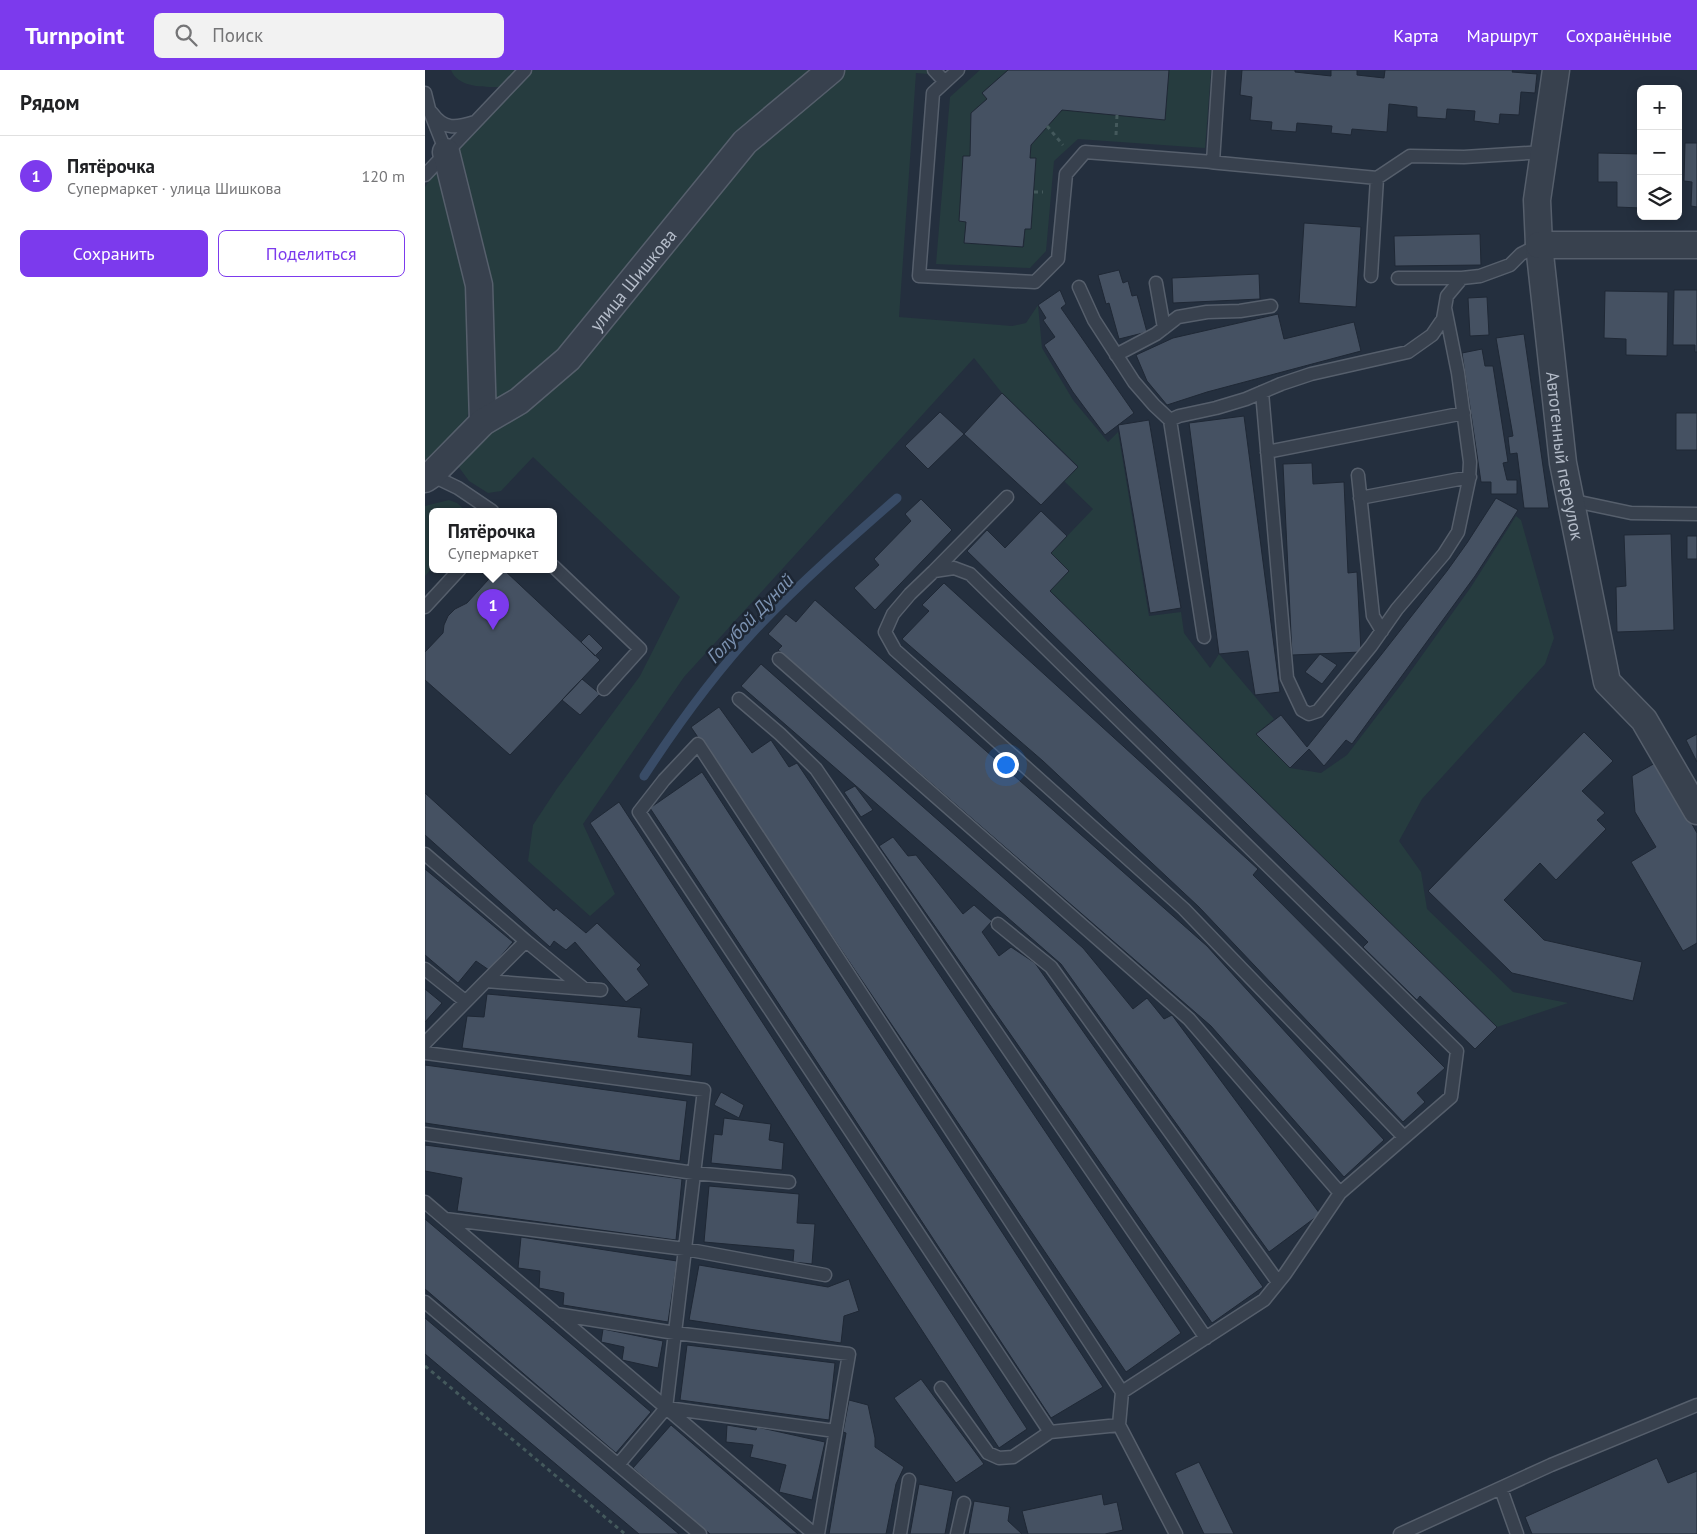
<!DOCTYPE html>
<html lang="ru">
<head>
<meta charset="utf-8">
<style>
  :root { --surface:#fff; --page:#f2f2f2; --text:#202124; --muted:#757577; --line:#e0e0e0; --accent:#7c3aed }
  body { margin:0; font-family:"PT Sans",sans-serif; background:var(--page); color:var(--text) }
  .controls { position:absolute; right:15px; top:15px; display:grid; overflow:hidden; border-radius:8px; box-shadow:0 2px 12px #0003 }
  .controls button { width:45px; height:45px; display:grid; place-items:center; padding:0; border:0; border-bottom:1px solid var(--line); background:var(--surface); color:var(--text); font:25px sans-serif }
  .you { position:absolute; left:580px; top:694px; width:18px; height:18px; margin:-12px; border:4px solid #fff; border-radius:50%; background:#1a73e8; box-shadow:0 0 0 8px #1a73e833 }
  .badge { display:grid; place-items:center; width:32px; height:32px; border-radius:50%; background:var(--accent); color:#fff; font-size:16px; font-weight:700 }
  .pin { position:absolute; translate:-50% -41px; filter:drop-shadow(0 1px 2px #0008) }
  .pin::after { content:''; position:absolute; top:26px; width:18px; height:15px; background:inherit; clip-path:polygon(0 0,100% 0,50% 100%) }
  .popup { position:absolute; left:4px; top:438px; width:128px; height:65px; box-sizing:border-box; display:grid; place-content:center; border-radius:8px; background:var(--surface); filter:drop-shadow(0 1px 4px #0005); font-size:16px; white-space:nowrap; color:var(--muted) }
  .popup b { font-size:19px; color:var(--text) }
  .popup::after { content:''; position:absolute; left:50%; top:100%; margin-left:-10px; border:10px solid transparent; border-top-color:var(--surface) }
  .list { margin:0; padding:0; list-style:none }
  h2 { display:flex; justify-content:space-between; align-items:center; height:65px; margin:0; padding:0 20px; font-size:21px }
  h2 small { font-size:16px; font-weight:400; color:var(--muted) }
  .list li { display:grid; grid-template-columns:32px 1fr auto; gap:15px; align-items:center; box-sizing:border-box; height:80px; padding:0 20px; border-top:1px solid var(--line) }
  .list b { display:block; font-size:19px; white-space:nowrap }
  .list p { margin:0; font-size:16px; white-space:nowrap; color:var(--muted) }
  .list em { font-size:16px; font-style:normal; color:var(--muted) }
  .actions { display:flex; gap:10px; padding:15px 20px }
  .actions a { flex:1; padding:11px 0; border:1px solid var(--accent); border-radius:8px; text-align:center; font-size:18px; color:var(--accent) }
  .actions .main { background:var(--accent); color:#fff }
  .icon { flex:none; width:28px; height:28px; fill:none; stroke:currentColor; stroke-width:2; stroke-linecap:round; stroke-linejoin:round }
  .map { position:relative; flex:none; width:1272px; height:1464px; overflow:hidden }
  header { display:flex; align-items:center; gap:30px; box-sizing:border-box; height:70px; padding:0 25px; background:var(--accent); color:#fff }
  header strong { font-size:24px }
  nav { display:flex; gap:28px; margin-inline-start:auto; font-size:18px }
  .search { width:350px; height:45px; background:var(--page); display:flex; align-items:center; gap:12px; box-sizing:border-box; padding:0 18px; border-radius:8px; color:var(--muted); font-size:19px }
  main { display:flex }
  aside { flex:1; background:var(--surface) }
  .map>svg:first-child { display:block }
</style>
</head>
<body>
<header>
<strong>Turnpoint</strong>
<div class="search"><svg class="icon" aria-label="search" viewBox="0 0 24 24"><circle cx="10" cy="10" r="6"/><path d="M15 15l6 6"/></svg>Поиск</div>
<nav><a>Карта</a><a>Маршрут</a><a>Сохранённые</a></nav>
</header>
<main>
<aside>
<h2>Рядом<small></small></h2>
<ul class="list">
<li><span class="badge">1</span><div><b>Пятёрочка</b><p>Супермаркет · улица Шишкова</p></div><em>120 m</em></li>
</ul>
<div class="actions"><a class="main">Сохранить</a><a>Поделиться</a></div>
</aside>
<div class="map">
<svg width="1272" height="1464" viewBox="0 0 1272 1464">
  <rect width="100%" height="100%" fill="#242f3e"/>
  <!-- green -->
  <path fill="#263c3f" d="M26,0H508L503,4L491,3L474,247L587,256L601,253L613,235L617,278L648,330L683,372L693,362L724,546L756,542L759,563L785,598L794,584L849,649L831,664L865,698L896,703L922,685L978,612L1046,517L1091,446L1096,450L1129,568L1120,594L997,729L974,771L996,802L1002,839L1088,922L1143,933L1072,957L625,521L626,483L668,439L639,411L653,396L577,323L549,288L259,607L158,754L190,824L165,846L103,791L108,755L131,720L215,606L255,527L108,387L76,421L63,423L44,411L33,396L58,352L54,215L21,82L76,17C59,17 33,18 26,0Z
    M555,0H583L557,23L562,29L546,43L545,86H538L534,151L541,152L539,173L599,177L600,159H606L610,89L605,88L606,75L637,40L740,50L744,0H786L780,78L653,69L629,91L621,181L605,198L511,194L525,27Z
    M9,104H16L49,219L47,327L42,348L0,398V117Z
    M24,430L32,433L41,441H8V497L0,506V436Z"/>
  <g fill="none" stroke-linecap="round" stroke-linejoin="round">
    <!-- stream -->
    <path stroke="#394c67" stroke-width="9" d="M219,706C253,654 290,603 332,558C376,512 424,470 472,428"/>
  </g>
  <!-- building -->
  <path fill="#455162" stroke="#1f2835" d="M583,0H744L740,50L637,40L606,75L605,88H611L606,159H600L598,177L539,173L541,152L534,151L538,86H545L546,43L562,29L557,23Z
    M817,0H870V2L906,6V0H932V5L959,8L960,0H1088L1087,2L1112,4L1110,23L1096,22L1094,45L1075,44L1074,54L1049,51L1050,41L1022,39L1021,49L992,47V37L964,34L962,62L927,59L926,65L906,63L907,56L872,53L871,62L846,60L847,52L825,50L827,27L815,25Z
    M1260,73H1272V137L1266,136L1267,112L1259,111Z
    M1173,83L1216,84V138L1192,137V112H1173Z
    M879,153L936,157L931,237L874,233Z
    M1055,164L1056,195L970,196L969,166Z
    M694,200L698,213L703,211L707,226L712,225L722,262L694,269L684,233L681,234L673,205Z
    M834,204L835,229L748,233L747,208Z
    M635,220L641,234L636,238L709,343L680,365L648,322L619,275L630,267L618,250L621,248L613,235Z
    M1249,220H1272V282H1270V275H1248Z
    M1180,221L1243,222L1242,286L1201,285V269L1179,268Z
    M1062,227L1064,265L1045,266L1043,228Z
    M853,244L859,269L929,252L936,281L782,322L742,335L722,311L711,285L748,268Z
    M1099,264L1124,438H1099L1092,383L1085,384L1083,367L1088,366L1071,268Z
    M1057,279L1060,296H1068L1083,392L1078,393L1082,410H1092V424H1066V412H1056L1037,283Z
    M577,323L653,397L616,435L539,364Z
    M515,342L539,364L503,399L480,376Z
    M1251,343H1272V380H1251Z
    M819,346L855,622L830,625L823,581L794,584L764,353Z
    M724,350L756,538L725,543L693,355Z
    M887,393L888,414L919,412L923,503L932,502L936,582L867,585L858,394Z
    M1071,428L1093,440L1050,506L927,674L921,670L899,696L884,679L865,698L831,664L856,645L882,677L956,585L1022,501L1042,473Z
    M496,429L527,460L450,540L429,518L454,495L449,489L486,451L480,444Z
    M616,441L642,466L626,483L644,501L625,521L1072,957L1050,979L995,926L992,930L938,877L943,872L542,481L562,460L580,478Z
    M1246,464L1249,560L1192,562L1191,517L1201,516L1199,465Z
    M1262,466H1272V489H1262Z
    M73,499H78L175,590L85,685L0,610V582L18,563L19,555L23,546L30,539L42,533Z
    M519,513L833,799L828,805L1020,998L992,1023L1000,1032L978,1052L774,837L618,691L477,569L504,541L497,535Z
    M390,530L782,876L959,1070L919,1107L786,956L353,580L357,576L343,564L361,544L371,552Z
    M164,564L178,578L170,586L156,572Z
    M895,584L912,595L897,614L880,602Z
    M336,594L658,878L708,939L722,928L739,949L747,945L895,1144L844,1182L636,894L316,616Z
    M157,609L175,624L155,645L137,630Z
    M294,637L327,683L346,670L364,697L372,693L756,1263L701,1302L266,657Z
    M1159,662L1188,691L1157,721L1180,743L1172,750L1181,759L1131,810L1115,793L1079,830L1119,870L1217,892L1208,931L1087,903L1003,821Z
    M1272,664V692L1261,670Z
    M1232,692L1272,763V873L1258,881L1206,792L1231,777L1210,742L1207,706Z
    M277,702L678,1317L626,1348L225,738Z
    M430,716L448,740L436,747L419,722Z
    M0,723L129,841L131,838L161,863L172,853L216,895L212,899L224,915L201,932L150,872L141,880L129,871L125,877L0,765Z
    M194,732L602,1359L574,1378L165,753Z
    M468,767L483,786L491,785L538,844L549,835L567,851L557,862L574,886L586,877L610,893L838,1217L787,1253L454,776Z
    M0,799L88,872L64,900L51,891L33,913L0,885Z
    M0,919L17,933L0,952Z
    M62,924L216,938L213,967L268,973L266,1006L37,978L42,946L59,947Z
    M0,995L262,1031L255,1091L0,1053Z
    M296,1022L319,1035L314,1048L289,1035Z
    M299,1048L346,1054L344,1070L359,1073L357,1100L286,1093L289,1064L297,1065Z
    M0,1075L257,1109L251,1170L32,1141L37,1108L0,1101Z
    M284,1116L374,1124L372,1153L390,1154L387,1194L368,1192L369,1180L279,1172Z
    M0,1149L226,1342L191,1383L0,1219Z
    M96,1167L252,1191L243,1252L138,1235L139,1223L114,1218L115,1201L93,1198Z
    M274,1195L403,1217L424,1209L434,1241L419,1246L416,1273L264,1250Z
    M0,1248L156,1381L254,1464H214L0,1284Z
    M178,1259L238,1271L233,1298L197,1290L199,1277L176,1272Z
    M262,1275L410,1293L404,1350L255,1330Z
    M496,1309L559,1394L531,1413L469,1328Z
    M424,1330L443,1335L450,1368V1377L479,1397L471,1414L461,1464H404L421,1363L418,1362Z
    M246,1355L373,1464H285L208,1398Z
    M302,1355L331,1360L332,1357L400,1372L387,1430L354,1422L361,1395L325,1387L328,1375L301,1372Z
    M1232,1388L1243,1413L1272,1401V1464H1107L1100,1447Z
    M774,1392L809,1464H779L750,1403Z
    M494,1414L528,1421L520,1464H485Z
    M677,1424L679,1435L692,1432L698,1460L680,1464H603L597,1441Z
    M549,1431L585,1437L583,1451L597,1464H543Z"/>
  <g fill="none" stroke-linecap="round" stroke-linejoin="round">
    <defs>
      <path id="lane" d="M509,0L520,12
        M533,0L508,23L494,206L610,212L633,189L641,104L660,82L788,92L794,0
        M0,23L4,39L21,82
        M7,43C19,60 31,58 50,52
        M784,92L952,108L985,86L1039,87L1119,82
        M0,105L100,0
        M946,206L952,108
        M973,208H1037
        M731,213L739,258
        M654,217L669,250L709,312L729,335L745,350
        M691,285L731,264L753,247L782,242L815,241L846,236
        M837,322L862,608L877,640L884,644L893,641L946,576L972,539L1019,484L1033,462L1044,410L1045,392L1033,303L1020,238
        M842,382L1039,343
        M6,405L33,418L67,441
        M933,405L948,546L957,561
        M935,428L1045,407
        M1145,430L1206,443L1272,444
        M128,496L215,579L179,619
        M509,501L582,427
        M0,537L35,499
        M779,567L745,350L754,346L791,338L821,329L856,314L886,304L983,282L1007,265L1018,249L1022,226L1037,208L1055,206L1085,195L1096,184L1114,175
        M354,589L764,949L915,1123L1026,1027L1032,981L545,504L529,498L509,501L485,524L468,544L460,562L470,580L759,839L979,1067
        M314,629L355,664L391,699L781,1268
        M0,784L101,871L61,911
        M573,854L626,897L853,1212
        M101,871L158,918
        M0,899L40,931
        M0,973L61,911L176,920
        M0,983L279,1020L241,1338L193,1395
        M0,1064L269,1103L364,1112
        M0,1132L389,1464
        M20,1149L260,1179L400,1205
        M0,1232L275,1464
        M131,1244L250,1263L424,1284L393,1464
        M516,1318L563,1383L574,1388L588,1387L625,1362
        M697,1322L839,1230L860,1204L915,1123
        M242,1338L410,1361
        M694,1355L697,1322L273,674L239,710L214,742L625,1362L694,1355L751,1464
        M1076,1419L1092,1464
        M475,1464L484,1410
        M532,1464L539,1433
        M975,1464L1126,1395L1272,1335"/>
      <g id="street">
        <path id="s1" d="M1131,0L1112,130L1114,175L1138,393L1182,612L1219,650L1272,741"/>
        <path d="M21,82L54,215L58,352"/>
        <path d="M1114,175H1272"/>
        <path id="s2" d="M0,409L6,405L58,352L94,331L143,289L320,72L406,0"/>
      </g>
    </defs>
    <!-- lane casing -->
    <use href="#lane" stroke="#565f6c" stroke-width="15"/>
    <!-- street casing -->
    <use href="#street" stroke="#565f6c" stroke-width="29"/>
    <!-- path -->
    <path stroke="#44595c" stroke-width="3" stroke-dasharray="4 4" stroke-linecap="butt" d="M622,56L638,75
      M691,65L692,45
      M609,122H618
      M0,1296L200,1464"/>
    <!-- lane -->
    <use href="#lane" stroke="#38414e" stroke-width="12"/>
    <!-- street -->
    <use href="#street" stroke="#38414e" stroke-width="26"/>
  </g>
  <g text-anchor="middle" dominant-baseline="central" stroke-width="5" stroke-linejoin="round" paint-order="stroke">
    <!-- street labels -->
    <g font-size="18" fill="#b4bcc9" stroke="#1d2633">
      <text stroke="none"><textPath href="#s2" startOffset="290">улица Шишкова</textPath></text>
      <text stroke="none"><textPath href="#s1" startOffset="389">Автогенный переулок</textPath></text>
    </g>
    <!-- water labels -->
    <g font-size="19" font-style="italic" fill="#7c92b1" stroke="#1d2633">
      <text transform="translate(325 548) rotate(-46)">Голубой Дунай</text>
    </g>
  </g>
</svg>
<div class="controls">
<button>+</button>
<button>−</button>
<button><svg class="icon" aria-label="layers" viewBox="0 0 24 24"><path d="M12 4l9 5-9 5-9-5zM3 14l9 5 9-5"/></svg></button>
</div>
<div class="you"></div>
<div class="pin badge" style="left:68px;top:560px">1</div>
<div class="popup"><b>Пятёрочка</b>Супермаркет</div>
</div>
</main>
</body>
</html>
